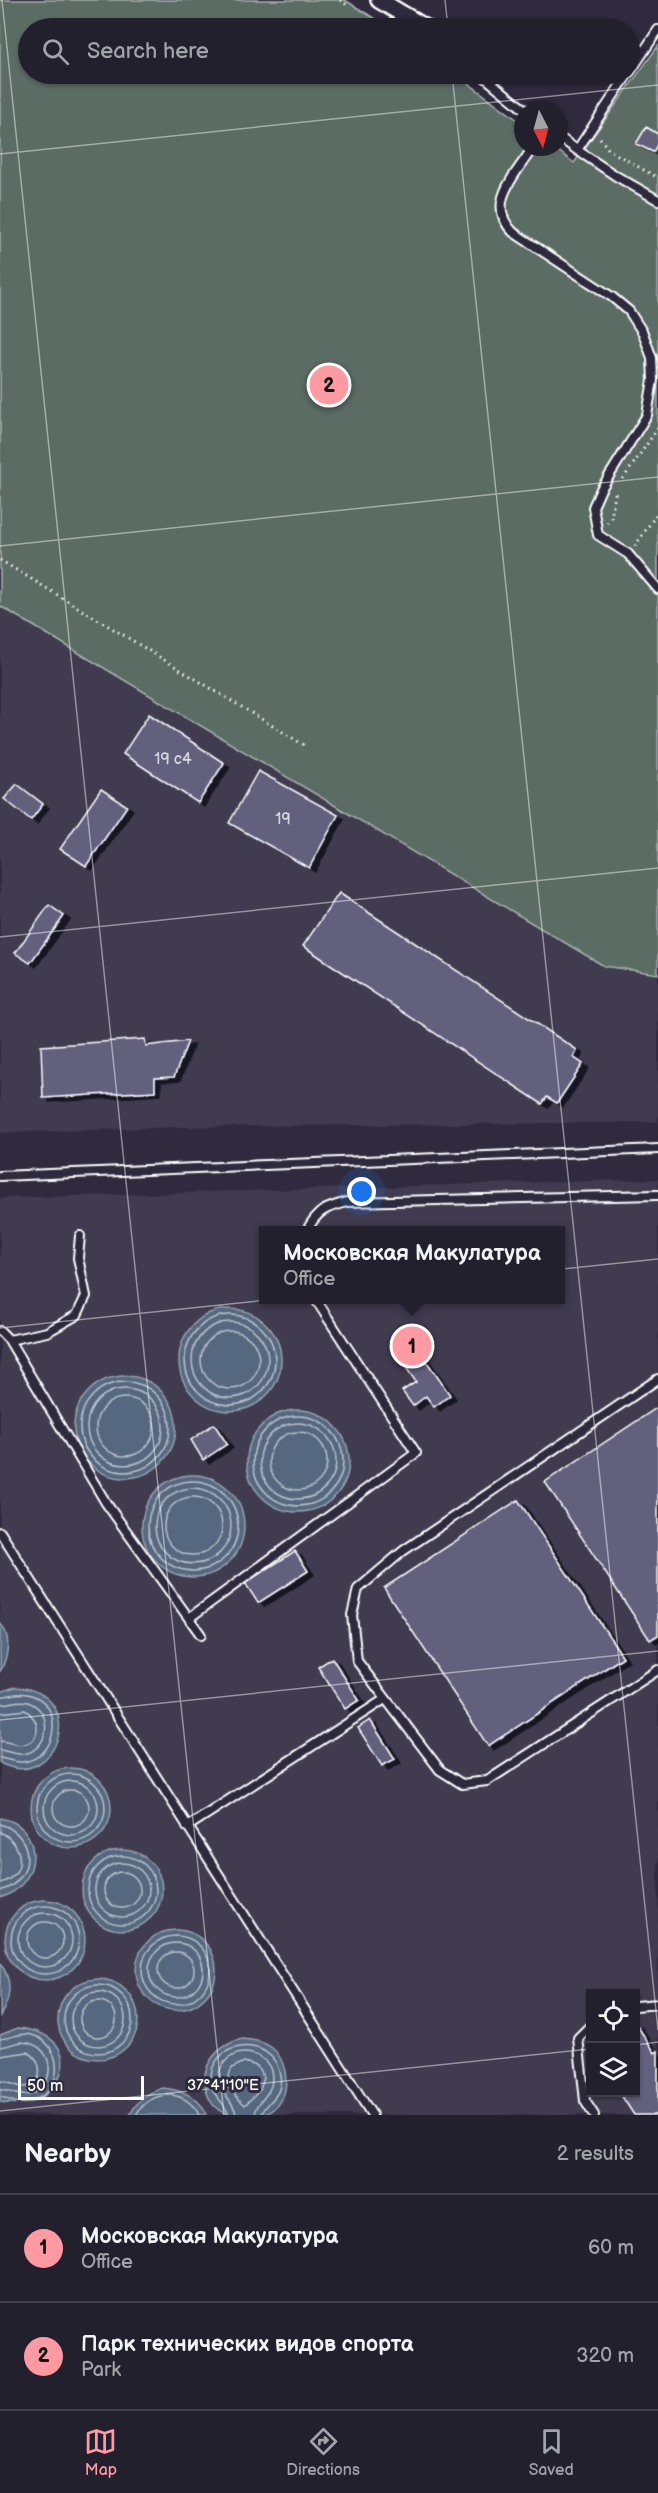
<!DOCTYPE html>
<html lang="en">
<head>
<meta charset="utf-8">
<style>
  :root { --surface:#23202e; --page:#2b2836; --text:#f1f3f6; --muted:#a3a3aa; --line:#403e4a; --accent:#ff9aa2 }
  body { margin:0; font-family:"Balsamiq Sans",sans-serif; background:var(--page); color:var(--text) }
  .controls { position:absolute; right:18px; bottom:18px; display:grid; overflow:hidden; border-radius:0px; box-shadow:0 2px 4px #0004 }
  .controls button { width:54px; height:54px; display:grid; place-items:center; padding:0; border:0; border-bottom:2px solid var(--line); background:var(--surface); color:var(--text); font:30px sans-serif }
  .compass { position:absolute; left:514px; top:102px; width:54px; height:54px; border-radius:50%; background:var(--surface); box-shadow:0 2px 4px #0004; rotate:174deg }
  .scale { position:absolute; left:18px; bottom:15px; width:126px; box-sizing:border-box; padding-left:6px; border:3px solid #fff; border-top:0; font-size:16px; line-height:21px; white-space:nowrap; color:#fff; -webkit-text-stroke:4px #2f2a3d; paint-order:stroke }
  .you { position:absolute; left:362px; top:1192px; width:21px; height:21px; margin:-15px; border:4px solid #fff; border-radius:50%; background:#1a73e8; box-shadow:0 0 0 9px #1a73e833 }
  .badge { display:grid; place-items:center; width:39px; height:39px; border-radius:50%; background:var(--accent); color:#111; font-size:20px; font-weight:700 }
  .pin { position:absolute; translate:-50% -50%; border:3px solid #fff; box-shadow:0 2px 6px #0006 }
  .popup { position:absolute; left:259px; top:1226px; width:306px; height:78px; box-sizing:border-box; display:grid; place-content:center; border-radius:0px; background:var(--surface); filter:drop-shadow(0 2px 4px #0005); font-size:20px; white-space:nowrap; color:var(--muted) }
  .popup b { font-size:22px; color:var(--text) }
  .popup::after { content:''; position:absolute; left:50%; top:100%; margin-left:-12px; border:12px solid transparent; border-top-color:var(--surface) }
  .list { margin:0; padding:0; list-style:none }
  h2 { display:flex; justify-content:space-between; align-items:center; height:78px; margin:0; padding:0 24px; font-size:26px }
  h2 small { font-size:20px; font-weight:400; color:var(--muted) }
  .list li { display:grid; grid-template-columns:39px 1fr auto; gap:18px; align-items:center; box-sizing:border-box; height:108px; padding:0 24px; border-top:2px solid var(--line) }
  .list b { display:block; font-size:22px; white-space:nowrap }
  .list p { margin:0; font-size:20px; white-space:nowrap; color:var(--muted) }
  .list em { font-size:20px; font-style:normal; color:var(--muted) }
  .icon { flex:none; width:33px; height:33px; fill:none; stroke:currentColor; stroke-width:2; stroke-linecap:round; stroke-linejoin:round }
  .map { position:relative; flex:none; width:658px; height:2115px; overflow:hidden }
  .search { position:absolute; background:var(--surface); box-shadow:0 2px 4px #0004; left:18px; right:18px; top:18px; height:66px; display:flex; align-items:center; gap:15px; box-sizing:border-box; padding:0 21px; border-radius:33px; color:var(--muted); font-size:22px }
  .sheet { height:294px; background:var(--surface) }
  nav { display:flex; justify-content:space-around; align-items:center; box-sizing:border-box; height:84px; border-top:2px solid var(--line); background:var(--surface); font-size:16px; color:var(--muted) }
  nav a { display:grid; justify-items:center; gap:3px }
  nav .on { color:var(--accent) }
  .map>svg:first-child { display:block }
</style>
</head>
<body>
<div class="map">
<svg width="658" height="2115" viewBox="0 0 658 2115">
  <defs>
    <filter id="shadow"><feDropShadow dx="6" dy="4" stdDeviation="0" flood-color="#0009"/></filter>
  </defs>
  <rect width="100%" height="100%" fill="#2f2a3d"/>
  <filter id="ink" filterUnits="userSpaceOnUse"><feTurbulence type="fractalNoise" baseFrequency=".0167" numOctaves="2"/><feDisplacementMap in="SourceGraphic" scale="12" xChannelSelector="R" yChannelSelector="G"/><feConvolveMatrix kernelMatrix="1 2 1 2 8 2 1 2 1" color-interpolation-filters="sRGB"/></filter>
  <g filter="url(#ink)">
    <!-- built -->
    <path fill="#3f3a50" fill-rule="evenodd" d="M0,606L604,966L658,974V1122L184,1127L0,1133Z
      M658,1179V2115H0V1198ZM264,1230H560V1300H264ZM590,1994H636V2092H590Z"/>
    <!-- green -->
    <path fill="#5a6c64" stroke="#acb6b2" stroke-width="1.5" d="M0,0H345L390,28H28V74H456L523,124V147H553L574,163L658,46V974L604,966L0,606Z"/>
    <!-- water -->
    <path fill="#54677f" stroke="#98a4b2" stroke-width="1.5" d="M179 1360a51 51 0 1 1 102 0a51 51 0 1 1-102 0Z
      M74 1427a51 51 0 1 1 102 0a51 51 0 1 1-102 0Z
      M247 1461a51 51 0 1 1 102 0a51 51 0 1 1-102 0Z
      M142 1526a51 51 0 1 1 102 0a51 51 0 1 1-102 0Z
      M0,1623C13,1638 8,1656 0,1672Z
      M15,1687C92,1692 57,1793 0,1763V1692Z
      M31 1808a40 40 0 1 1 80 0a40 40 0 1 1-80 0Z
      M0,1818C43,1824 45,1884 0,1898Z
      M82 1890a40 40 0 1 1 80 0a40 40 0 1 1-80 0Z
      M5 1940a40 40 0 1 1 80 0a40 40 0 1 1-80 0Z
      M136 1970a40 40 0 1 1 80 0a40 40 0 1 1-80 0Z
      M0,1963C13,1980 11,1999 0,2016Z
      M58 2019a40 40 0 1 1 80 0a40 40 0 1 1-80 0Z
      M18,2028C94,2035 63,2115 0,2102V2035Z
      M241,2039C252,2040 263,2041 272,2048C291,2064 292,2103 266,2114C259,2115 246,2115 239,2115C225,2115 215,2111 209,2098C196,2069 215,2047 241,2039Z
      M163,2088C182,2090 200,2096 206,2115H130C138,2099 147,2093 163,2088Z"/>
    <g fill="none" stroke-linecap="round" stroke-linejoin="round">
      <!-- shore -->
      <path stroke="#bbc2cc" stroke-width="1.5" d="M185 1360a45 45 0 1 1 90 0a45 45 0 1 1-90 0Z
        M192 1360a38 38 0 1 1 76 0a38 38 0 1 1-76 0Z
        M201 1360a29 29 0 1 1 58 0a29 29 0 1 1-58 0Z
        M80 1427a45 45 0 1 1 90 0a45 45 0 1 1-90 0Z
        M87 1427a38 38 0 1 1 76 0a38 38 0 1 1-76 0Z
        M96 1427a29 29 0 1 1 58 0a29 29 0 1 1-58 0Z
        M253 1461a45 45 0 1 1 90 0a45 45 0 1 1-90 0Z
        M260 1461a38 38 0 1 1 76 0a38 38 0 1 1-76 0Z
        M269 1461a29 29 0 1 1 58 0a29 29 0 1 1-58 0Z
        M148 1526a45 45 0 1 1 90 0a45 45 0 1 1-90 0Z
        M155 1526a38 38 0 1 1 76 0a38 38 0 1 1-76 0Z
        M164 1526a29 29 0 1 1 58 0a29 29 0 1 1-58 0Z
        M0,1697C9,1696 17,1692 27,1694C65,1701 60,1759 22,1762C14,1763 8,1759 0,1758
        M0,1704C10,1704 18,1699 28,1702C54,1711 50,1750 23,1754C15,1755 8,1751 0,1750
        M0,1713L25,1710C39,1718 43,1739 25,1744C16,1747 9,1741 0,1741
        M37 1808a34 34 0 1 1 68 0a34 34 0 1 1-68 0Z
        M44 1808a27 27 0 1 1 54 0a27 27 0 1 1-54 0Z
        M53 1808a18 18 0 1 1 36 0a18 18 0 1 1-36 0Z
        M0,1824C36,1835 36,1880 0,1891
        M0,1832C24,1843 28,1875 0,1883
        M88 1890a34 34 0 1 1 68 0a34 34 0 1 1-68 0Z
        M95 1890a27 27 0 1 1 54 0a27 27 0 1 1-54 0Z
        M104 1890a18 18 0 1 1 36 0a18 18 0 1 1-36 0Z
        M11 1940a34 34 0 1 1 68 0a34 34 0 1 1-68 0Z
        M18 1940a27 27 0 1 1 54 0a27 27 0 1 1-54 0Z
        M27 1940a18 18 0 1 1 36 0a18 18 0 1 1-36 0Z
        M142 1970a34 34 0 1 1 68 0a34 34 0 1 1-68 0Z
        M149 1970a27 27 0 1 1 54 0a27 27 0 1 1-54 0Z
        M158 1970a18 18 0 1 1 36 0a18 18 0 1 1-36 0Z
        M64 2019a34 34 0 1 1 68 0a34 34 0 1 1-68 0Z
        M71 2019a27 27 0 1 1 54 0a27 27 0 1 1-54 0Z
        M80 2019a18 18 0 1 1 36 0a18 18 0 1 1-36 0Z
        M0,2039C11,2038 20,2032 32,2035C67,2045 63,2098 27,2103C17,2105 9,2099 0,2097
        M0,2047C11,2046 20,2039 32,2044C57,2053 54,2091 27,2095C17,2097 10,2090 0,2090
        M0,2056L28,2052C43,2060 45,2085 24,2087C16,2087 8,2081 0,2081
        M244,2062L257,2066L264,2078L260,2090L245,2105C234,2095 223,2084 232,2068Z
        M136,2115C150,2089 186,2088 199,2115
        M228,2115C227,2103 212,2097 211,2083C207,2040 273,2032 280,2075C284,2098 264,2102 262,2115
        M236,2115C235,2099 216,2093 219,2074C225,2043 273,2048 272,2079C272,2096 256,2100 255,2115"/>
    </g>
    <!-- building -->
    <path fill="#63607e" stroke="#fff" stroke-width="1.5" filter="url(#shadow)" d="M646,127L658,134V143L653,152L636,144Z
      M149,714L224,763L198,803L123,754Z
      M258,771L338,815L309,868L229,823Z
      M17,784L43,804L31,820L4,799Z
      M101,789L127,806L86,866L60,849Z
      M339,893L577,1050L573,1057L583,1064L557,1103L547,1097L542,1104L303,946Z
      M49,905L64,916L30,963L15,953Z
      M145,1039L146,1046L188,1041L174,1077L155,1078V1091L43,1098L41,1046Z
      M411,1339L450,1395L434,1407L426,1396L413,1406L402,1391L416,1382L394,1350Z
      M658,1407V1635L650,1640L545,1482Z
      M214,1424L227,1444L203,1460L191,1440Z
      M518,1500L623,1657L488,1746L384,1588Z
      M295,1551L308,1571L258,1603L245,1583Z
      M332,1658L359,1700L345,1709L318,1667Z
      M370,1720L395,1759L382,1766L358,1728Z
      M636,2024L655,2053L658,2051V2115H634L619,2092H636Z"/>
    <g fill="none" stroke-linecap="round" stroke-linejoin="round">
      <defs>
        <path id="service" d="M630,72L658,30
          M481,74L526,111
          M559,137L577,150L628,74
          M533,147C517,174 484,203 513,232L612,297L629,311L643,333L652,358L653,380L647,415L601,489L593,507L598,535L628,554L658,589
          M577,150L616,176L658,200
          M0,1176L658,1149
          M307,1230C318,1210 325,1208 347,1202L658,1195
          M0,1331L9,1340L106,1503L201,1635
          M9,1340L47,1332L77,1315L86,1296L78,1258L80,1236
          M658,1379L403,1551L358,1589L352,1615L357,1661L440,1770L462,1784L487,1781L658,1670
          M0,1532L372,2115
          M189,1618L416,1453L316,1300
          M187,1827L385,1699
          M636,2006L658,2004
          M590,2026L578,2038L585,2101L594,2115"/>
        <path id="minor" d="M379,0L426,28"/>
      </defs>
      <!-- service casing -->
      <use href="#service" stroke="#fff" stroke-width="12"/>
      <!-- minor casing -->
      <use href="#minor" stroke="#fff" stroke-width="20"/>
      <!-- path -->
      <path stroke="#fff" stroke-width="3" stroke-dasharray="1.5 4.5" stroke-linecap="butt" d="M340,0L347,5
        M600,138L609,150L658,178
        M623,479L658,428
        M607,523L611,518L616,489
        M635,546L658,512
        M0,560L304,745"/>
      <!-- service -->
      <use href="#service" stroke="#2f2a3d" stroke-width="8"/>
      <!-- minor -->
      <use href="#minor" stroke="#2f2a3d" stroke-width="15"/>
    </g>
  </g>
  <!-- ticks -->
  <path fill="none" stroke="#fff" stroke-width="1.5" stroke-opacity="0.45" d="M2,0L224,2115M445,0L448,28M452,74L658,2030M0,154L658,85M0,546L658,477M0,937L658,868M0,1328L658,1259M0,1720L658,1651M636,2045L658,2042M0,2111L590,2049"/>
  <g text-anchor="middle" dominant-baseline="central" stroke-width="6" stroke-linejoin="round" paint-order="stroke">
    <!-- number labels -->
    <g font-size="16" fill="#d8d7df">
      <text x="173" y="759">19 с4</text>
      <text x="283" y="819">19</text>
    </g>
  </g>
  <g font-size="15" text-anchor="middle" fill="#fff" stroke="#2f2a3d" stroke-width="6" stroke-linejoin="round" paint-order="stroke">
    <text x="223" y="2090">37°41'10"E</text>
  </g>
</svg>
<div class="controls">
<button><svg class="icon" aria-label="locate" viewBox="0 0 24 24"><circle cx="12" cy="12" r="6"/><path d="M12 2v4M12 18v4M2 12h4M18 12h4"/></svg></button>
<button><svg class="icon" aria-label="layers" viewBox="0 0 24 24"><path d="M12 4l9 5-9 5-9-5zM3 14l9 5 9-5"/></svg></button>
</div>
<svg class="compass" viewBox="-18 -18 36 36"><path d="M0-13l5 13h-10z" fill="#e53935"/><path d="M0 13l5-13h-10z" fill="#a3a3aa"/></svg>
<div class="scale">50 m</div>
<div class="you"></div>
<div class="pin badge" style="left:412px;top:1346px">1</div>
<div class="popup"><b>Московская Макулатура</b>Office</div>
<div class="pin badge" style="left:329px;top:385px">2</div>
<div class="search"><svg class="icon" aria-label="search" viewBox="0 0 24 24"><circle cx="10" cy="10" r="6"/><path d="M15 15l6 6"/></svg>Search here</div>
</div>
<section class="sheet">
<h2>Nearby<small>2 results</small></h2>
<ul class="list">
<li><span class="badge">1</span><div><b>Московская Макулатура</b><p>Office</p></div><em>60 m</em></li>
<li><span class="badge">2</span><div><b>Парк технических видов спорта</b><p>Park</p></div><em>320 m</em></li>
</ul>
</section>
<nav>
<a class="on"><svg class="icon" aria-label="map" viewBox="0 0 24 24"><path d="M3 6l6-2 6 2 6-2v14l-6 2-6-2-6 2zM9 4v14M15 6v14"/></svg>Map</a>
<a><svg class="icon" aria-label="directions" viewBox="0 0 24 24"><path d="M12 3l9 9-9 9-9-9zM9 14v-3h6M13 9l2 2-2 2"/></svg>Directions</a>
<a><svg class="icon" aria-label="saved" viewBox="0 0 24 24"><path d="M7 4h10v16l-5-4-5 4z"/></svg>Saved</a>
</nav>
</body>
</html>
